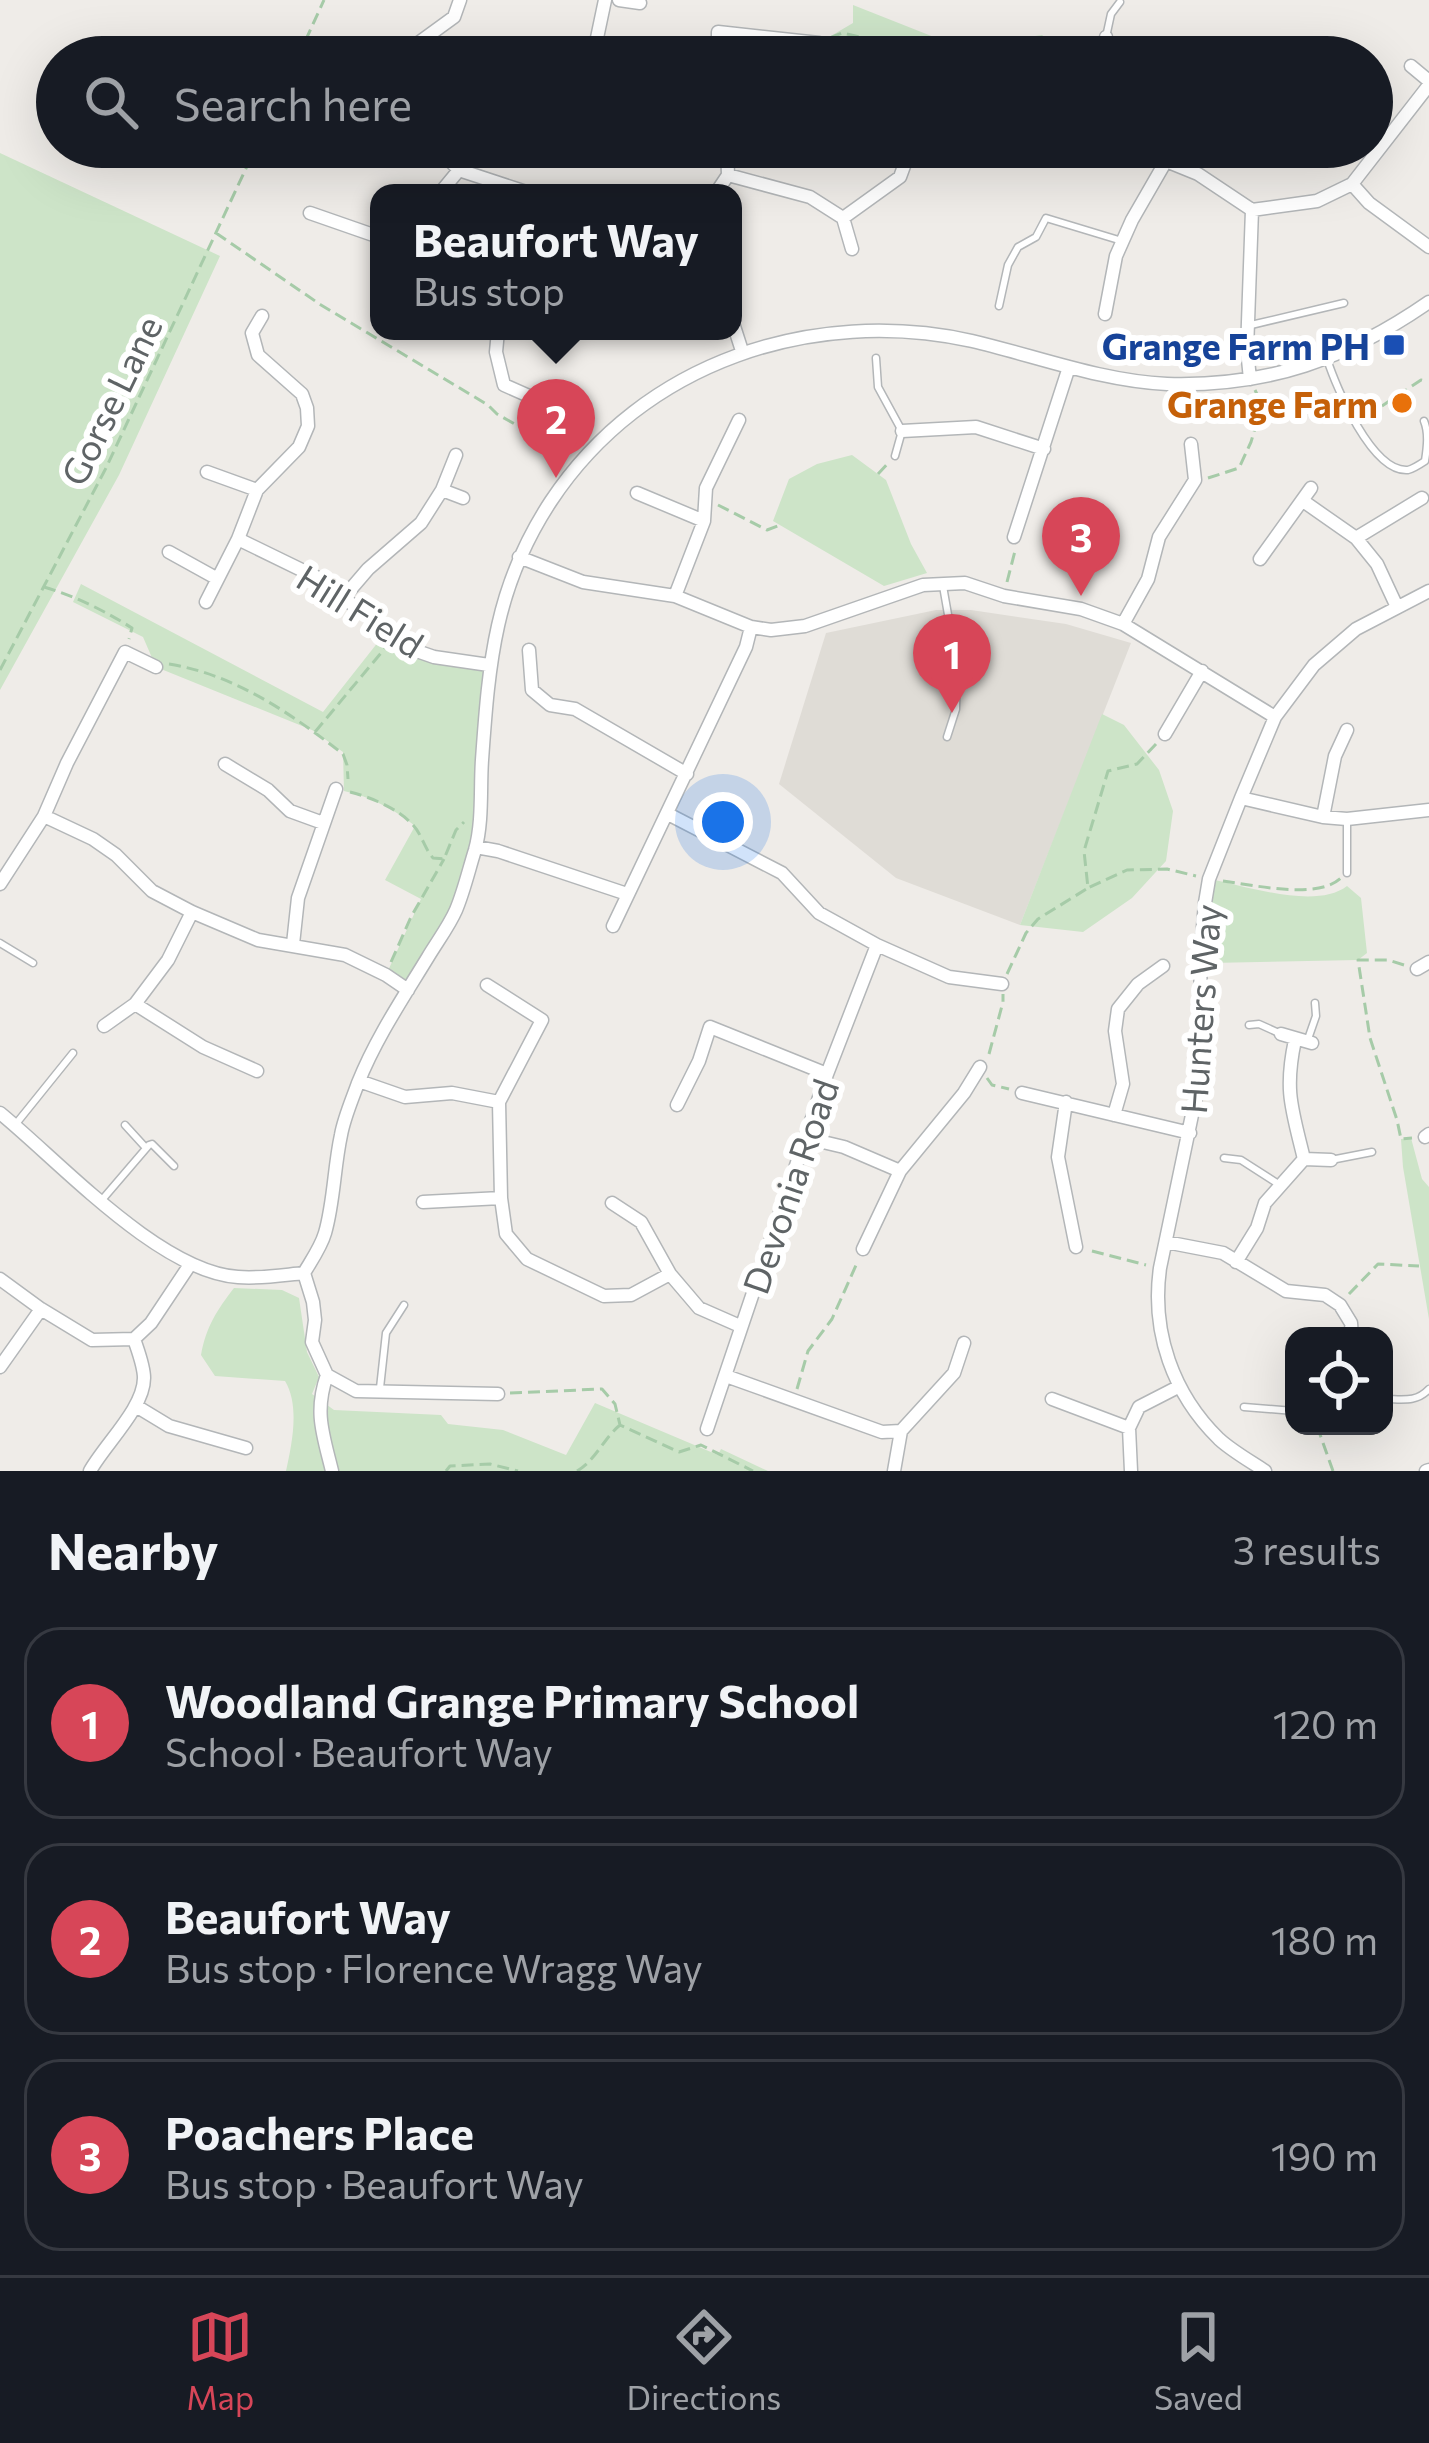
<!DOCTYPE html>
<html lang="en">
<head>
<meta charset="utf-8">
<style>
  :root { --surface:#171b24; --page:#20242c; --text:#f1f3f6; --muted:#9ea1a6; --line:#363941; --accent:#d74658 }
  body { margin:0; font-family:Commissioner,sans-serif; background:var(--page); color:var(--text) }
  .controls { position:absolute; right:36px; bottom:36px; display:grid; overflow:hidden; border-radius:24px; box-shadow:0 12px 48px #0002 }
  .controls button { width:108px; height:108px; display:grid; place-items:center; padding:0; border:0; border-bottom:3px solid var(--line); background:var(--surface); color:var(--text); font:60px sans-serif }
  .you { position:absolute; left:723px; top:822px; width:42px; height:42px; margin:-30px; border:9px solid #fff; border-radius:50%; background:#1a73e8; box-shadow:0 0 0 18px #1a73e833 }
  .badge { display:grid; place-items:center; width:78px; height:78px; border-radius:50%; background:var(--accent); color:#fff; font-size:39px; font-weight:700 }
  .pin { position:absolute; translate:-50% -99px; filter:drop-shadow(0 3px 6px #0008) }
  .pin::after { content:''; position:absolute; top:63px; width:42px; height:36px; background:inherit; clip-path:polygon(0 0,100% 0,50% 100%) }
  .popup { position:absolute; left:370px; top:184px; width:372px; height:156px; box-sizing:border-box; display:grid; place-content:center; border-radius:24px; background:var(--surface); filter:drop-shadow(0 3px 9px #0005); font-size:39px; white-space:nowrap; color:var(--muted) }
  .popup b { font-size:45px; color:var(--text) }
  .popup::after { content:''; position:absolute; left:50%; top:100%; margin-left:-24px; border:24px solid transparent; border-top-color:var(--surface) }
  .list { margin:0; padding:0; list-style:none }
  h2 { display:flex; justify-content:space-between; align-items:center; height:156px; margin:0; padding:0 48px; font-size:51px }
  h2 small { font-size:39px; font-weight:400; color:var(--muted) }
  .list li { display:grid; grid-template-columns:78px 1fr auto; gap:36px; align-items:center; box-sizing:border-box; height:192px; margin:0 24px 24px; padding:0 24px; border:3px solid var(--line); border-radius:36px }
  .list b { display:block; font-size:45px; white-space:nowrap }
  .list p { margin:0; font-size:39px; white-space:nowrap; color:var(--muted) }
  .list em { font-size:39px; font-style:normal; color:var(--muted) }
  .icon { flex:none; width:66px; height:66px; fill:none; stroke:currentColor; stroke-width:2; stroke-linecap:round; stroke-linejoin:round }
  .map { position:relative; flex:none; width:1429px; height:1471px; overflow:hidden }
  .search { position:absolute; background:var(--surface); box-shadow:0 12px 48px #0002; left:36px; right:36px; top:36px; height:132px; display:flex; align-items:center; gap:30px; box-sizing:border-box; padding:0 42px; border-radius:66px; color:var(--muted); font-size:45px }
  .sheet { height:804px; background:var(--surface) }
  nav { display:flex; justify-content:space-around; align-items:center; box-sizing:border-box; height:168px; border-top:3px solid var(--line); background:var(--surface); font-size:33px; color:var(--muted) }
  nav a { display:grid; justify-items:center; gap:6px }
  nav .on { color:var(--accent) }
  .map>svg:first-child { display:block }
</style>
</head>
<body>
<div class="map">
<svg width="1429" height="1471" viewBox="0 0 1429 1471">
  <rect width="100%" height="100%" fill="#efece8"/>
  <!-- education -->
  <path fill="#dfdcd6" d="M936,610H971L1066,624L1131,643L1020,925L896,878L779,784L826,633Z"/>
  <!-- green -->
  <path fill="#cde4c8" d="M853,5L982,56L1014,39L1042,35L1062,49L1068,57H888L836,41L819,43L853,23Z
    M0,153L220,256L119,475L0,690Z
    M852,455L886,480L911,544L927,573L884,586L773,521L789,479L817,464Z
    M81,584L323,712L386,632L434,657L489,665L475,833L455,912L408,990L386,975L421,899L385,880L415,826C394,809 371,797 344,791L343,752L312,730L156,667L143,637L73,602Z
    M1102,714L1124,725L1159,770L1173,811L1166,861L1132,898L1083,932L1020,925Z
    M1209,879C1247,886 1316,910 1347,886L1361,898L1367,953L1358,960L1210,963L1205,903Z
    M1411,1138L1422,1179L1429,1187V1319L1403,1167L1401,1139Z
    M234,1288L282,1290L299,1298L307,1352L319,1377L312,1394L334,1410L441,1415L448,1424L503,1430L566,1455L595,1403L718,1455L721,1449L768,1471H286C292,1443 300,1406 285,1381L215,1376L201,1355C206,1327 217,1310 234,1288Z"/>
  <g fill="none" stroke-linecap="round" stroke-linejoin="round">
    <defs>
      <path id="lane" d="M1106,37L1111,14L1120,2
        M999,306L1008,265L1018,247L1036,237L1046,218L1122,241
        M1251,325L1344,303
        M876,358L878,387L902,431L895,456
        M1327,359C1336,387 1372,473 1408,470C1412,469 1422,463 1425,461C1427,448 1429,433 1424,421
        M943,586L957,666L956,709L947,737
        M1347,873V823
        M0,943L33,963
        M1249,1025L1259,1024L1281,1034
        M1308,1039L1316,1016L1315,1003
        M15,1125L73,1053
        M125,1125L146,1148
        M1224,1158L1241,1160L1280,1185
        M1331,1160L1372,1152
        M101,1201L149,1145L152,1144L174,1166
        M380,1388L386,1333L404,1305
        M1384,1399C1402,1399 1416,1403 1429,1389
        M1244,1407L1294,1411"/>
      <path id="street" d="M619,0L640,3
        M399,57L454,17L460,0
        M593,57L605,0
        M718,57V32L819,43
        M1104,57L1106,37
        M1411,66L1429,81
        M437,147L459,170L529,193
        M1165,147L1166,161L1198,174L1252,210L1317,201L1352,184L1429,85
        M728,175L810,197L843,218
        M1352,184L1369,203L1429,247
        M440,193L459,170
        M716,193L728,175L727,147
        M310,213L379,237
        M852,249L843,218L900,177L911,147
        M1105,314L1116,256L1132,220L1166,161
        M733,323L742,351
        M498,331L496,352L504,385L547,404
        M1250,379L1247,350L1252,210
        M902,431L976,427L1044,449
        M207,472L257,490
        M442,490L463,498
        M637,493L704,521
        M1303,501L1356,538L1377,564L1397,607
        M1014,537L1069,367
        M1356,538L1422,498
        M238,539L316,577L411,649L434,657L489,665
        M169,552L216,578
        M519,557L583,582L675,596L751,627L771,630L805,626L923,585L965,583L1004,596L1081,609L1123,624L1275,717
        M1260,559L1311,488
        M675,596L704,521L706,488L739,420
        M344,597L368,569L421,523L442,490L456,455
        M206,602L238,539L257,490L299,447L308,426L307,408L302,394L258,355L252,333L262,316
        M1123,624L1148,579L1159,537L1195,480L1191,444
        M529,650L532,690L550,705L575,709L687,774
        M1165,734L1202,671
        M225,764L268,790L290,811L323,823
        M1241,798L1323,817L1347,819L1429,810
        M668,814L782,873L819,913L877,945L949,977L1002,984
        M44,816L93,839L116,855L152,891L192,912L258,940L345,955L386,975L408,990
        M1323,817L1335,756L1347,730
        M476,847L498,851L627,894
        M0,884L44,816L67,763L125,652L156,667
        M613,926L746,647L751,627
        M293,944L298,898L336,789
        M1417,969L1429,962
        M487,985L542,1020L499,1102L501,1198L506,1234L527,1259L604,1296L631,1295L670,1274
        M135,1004L203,1047L257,1071
        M104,1026L135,1004L168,960L192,912
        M1281,1034L1312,1043
        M359,1081L405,1097L452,1093L499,1102
        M1022,1093L1190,1133
        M1066,1102L1058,1157L1076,1247
        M677,1105L699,1061L710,1027L827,1074
        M0,1113C60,1162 160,1272 238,1277C260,1279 283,1275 304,1273
        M1114,1115L1123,1084L1115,1031L1118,1009L1138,984L1163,966
        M1425,1137L1429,1134
        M806,1138L844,1147L900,1171
        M1304,1159L1331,1160
        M423,1202L501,1198
        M612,1203L641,1222L670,1274L699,1308L740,1326
        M1166,1242L1223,1253L1286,1291L1325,1295L1340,1305L1351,1323L1352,1336
        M863,1249L900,1171L964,1093L980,1067
        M1236,1262L1257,1228L1265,1203L1304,1159C1292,1109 1284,1091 1295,1040
        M304,1273C311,1261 321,1247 325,1233C334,1202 334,1167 341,1135C344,1118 352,1100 358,1083C376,1038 403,998 428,957C437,942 449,926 456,910C464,891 469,869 475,850C483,822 480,788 482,760C489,661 495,586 551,501C643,362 813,306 972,341C1036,356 1101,381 1167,384C1268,387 1347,359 1429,302
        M304,1273L313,1302L315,1320L312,1342L327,1375L356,1391L498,1394
        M0,1279L41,1309L92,1340L134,1339L151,1323L189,1266
        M0,1367L41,1309
        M327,1375C314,1412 323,1434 332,1471
        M726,1376L882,1432L901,1431L954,1373L964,1343
        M1052,1399L1129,1428
        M136,1406L169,1426L246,1448
        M707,1429L827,1074L877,945
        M90,1471C105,1444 144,1408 144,1378C144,1366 138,1351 134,1339
        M894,1471L901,1431
        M1131,1471L1129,1428L1139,1407L1178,1387
        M1265,1471C1250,1461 1232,1451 1219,1439C1173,1394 1151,1332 1160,1268L1197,1091L1202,1035L1200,963L1205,903L1209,879L1241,798L1275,717L1314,665L1356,629L1429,591
        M1426,1471L1429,1470"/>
    </defs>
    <!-- lane casing -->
    <use href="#lane" stroke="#b3b6b8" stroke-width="9"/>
    <!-- street casing -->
    <use href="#street" stroke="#b3b6b8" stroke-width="15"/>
    <!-- path -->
    <path stroke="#a6cba8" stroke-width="3" stroke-dasharray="12 6" stroke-linecap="butt" d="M830,38L842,33L923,51L938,57
      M298,57L324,0
      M988,57C1010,49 1031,45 1051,57
      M216,233L321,305L488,405L497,414L534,435L564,460
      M1367,416L1421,380L1425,381
      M878,474L890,461
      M1208,478L1239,468L1251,442L1262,405L1255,390
      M718,505L767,530L780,525
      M1007,582L1015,551
      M44,587C75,596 105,611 132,628L129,639
      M169,664C236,675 290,713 343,754L347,765L348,779
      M0,670L106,468L256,147
      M315,732L386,647
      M1156,744L1137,764L1108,771L1084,851L1088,888L1127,870L1167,869L1196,876
      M350,792C370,797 397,808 412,824C422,834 424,848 433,858L444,859L456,830L464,822
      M1223,881C1254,885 1318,900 1341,878
      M391,962L411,917L444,859
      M1404,965L1388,960H1358L1370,1038L1397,1120L1401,1139L1412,1138
      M1007,974L1026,933L1038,919L1088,888
      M989,1054L1003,1002V994
      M987,1078L992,1085L1009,1089
      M1092,1251L1146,1265
      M1349,1294L1378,1264L1419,1266
      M797,1389L808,1351L832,1319L857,1263
      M510,1393L602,1389L615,1404L620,1425L679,1452L701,1445L753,1471
      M1317,1426L1333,1471
      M446,1471L450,1466L490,1464L518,1471
      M577,1471C596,1460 603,1439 620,1425"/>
    <!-- lane -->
    <use href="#lane" stroke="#fff" stroke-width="6"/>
    <!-- street -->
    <use href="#street" stroke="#fff" stroke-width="12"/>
  </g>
  <!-- markers -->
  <rect fill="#1a4fb4" stroke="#fff" stroke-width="4.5" x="1382" y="333" width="24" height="24" rx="6"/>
  <circle fill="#e8710a" stroke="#fff" stroke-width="4.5" cx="1402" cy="403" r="12"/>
  <g text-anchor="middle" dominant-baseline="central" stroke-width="12" stroke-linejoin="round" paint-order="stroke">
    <!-- transit labels -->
    <g font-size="36" font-weight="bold" fill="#164399" stroke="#fff" text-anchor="end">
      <text x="1370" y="345">Grange Farm PH</text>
    </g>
    <!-- street labels -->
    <g font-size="36" fill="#5f6466" stroke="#fff">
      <text transform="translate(110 400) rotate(-64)">Gorse Lane</text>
      <text transform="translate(361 610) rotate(32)">Hill Field</text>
      <text transform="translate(1199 1009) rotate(-86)">Hunters Way</text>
      <text transform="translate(789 1186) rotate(-71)">Devonia Road</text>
    </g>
    <!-- food labels -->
    <g font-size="36" font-weight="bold" fill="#c56008" stroke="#fff" text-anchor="end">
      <text x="1378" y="403">Grange Farm</text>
    </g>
  </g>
</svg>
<div class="controls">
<button><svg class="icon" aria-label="locate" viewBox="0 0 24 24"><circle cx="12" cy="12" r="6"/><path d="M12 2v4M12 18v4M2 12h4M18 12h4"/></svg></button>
</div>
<div class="you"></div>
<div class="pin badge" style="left:952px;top:713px">1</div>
<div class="pin badge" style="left:556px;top:478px">2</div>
<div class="popup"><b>Beaufort Way</b>Bus stop</div>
<div class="pin badge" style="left:1081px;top:596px">3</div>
<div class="search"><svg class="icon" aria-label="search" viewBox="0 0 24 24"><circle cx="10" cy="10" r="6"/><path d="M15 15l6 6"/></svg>Search here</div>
</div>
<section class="sheet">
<h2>Nearby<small>3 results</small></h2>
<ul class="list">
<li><span class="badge">1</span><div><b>Woodland Grange Primary School</b><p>School · Beaufort Way</p></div><em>120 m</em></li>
<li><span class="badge">2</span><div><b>Beaufort Way</b><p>Bus stop · Florence Wragg Way</p></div><em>180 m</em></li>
<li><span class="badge">3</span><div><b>Poachers Place</b><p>Bus stop · Beaufort Way</p></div><em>190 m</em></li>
</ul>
</section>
<nav>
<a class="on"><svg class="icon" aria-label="map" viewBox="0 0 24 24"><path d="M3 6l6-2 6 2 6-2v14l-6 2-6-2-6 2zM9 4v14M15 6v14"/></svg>Map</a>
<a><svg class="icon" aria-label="directions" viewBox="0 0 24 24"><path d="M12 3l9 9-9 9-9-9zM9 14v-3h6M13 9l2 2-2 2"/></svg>Directions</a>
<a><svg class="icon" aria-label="saved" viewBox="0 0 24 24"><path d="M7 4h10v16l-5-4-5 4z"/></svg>Saved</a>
</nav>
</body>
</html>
